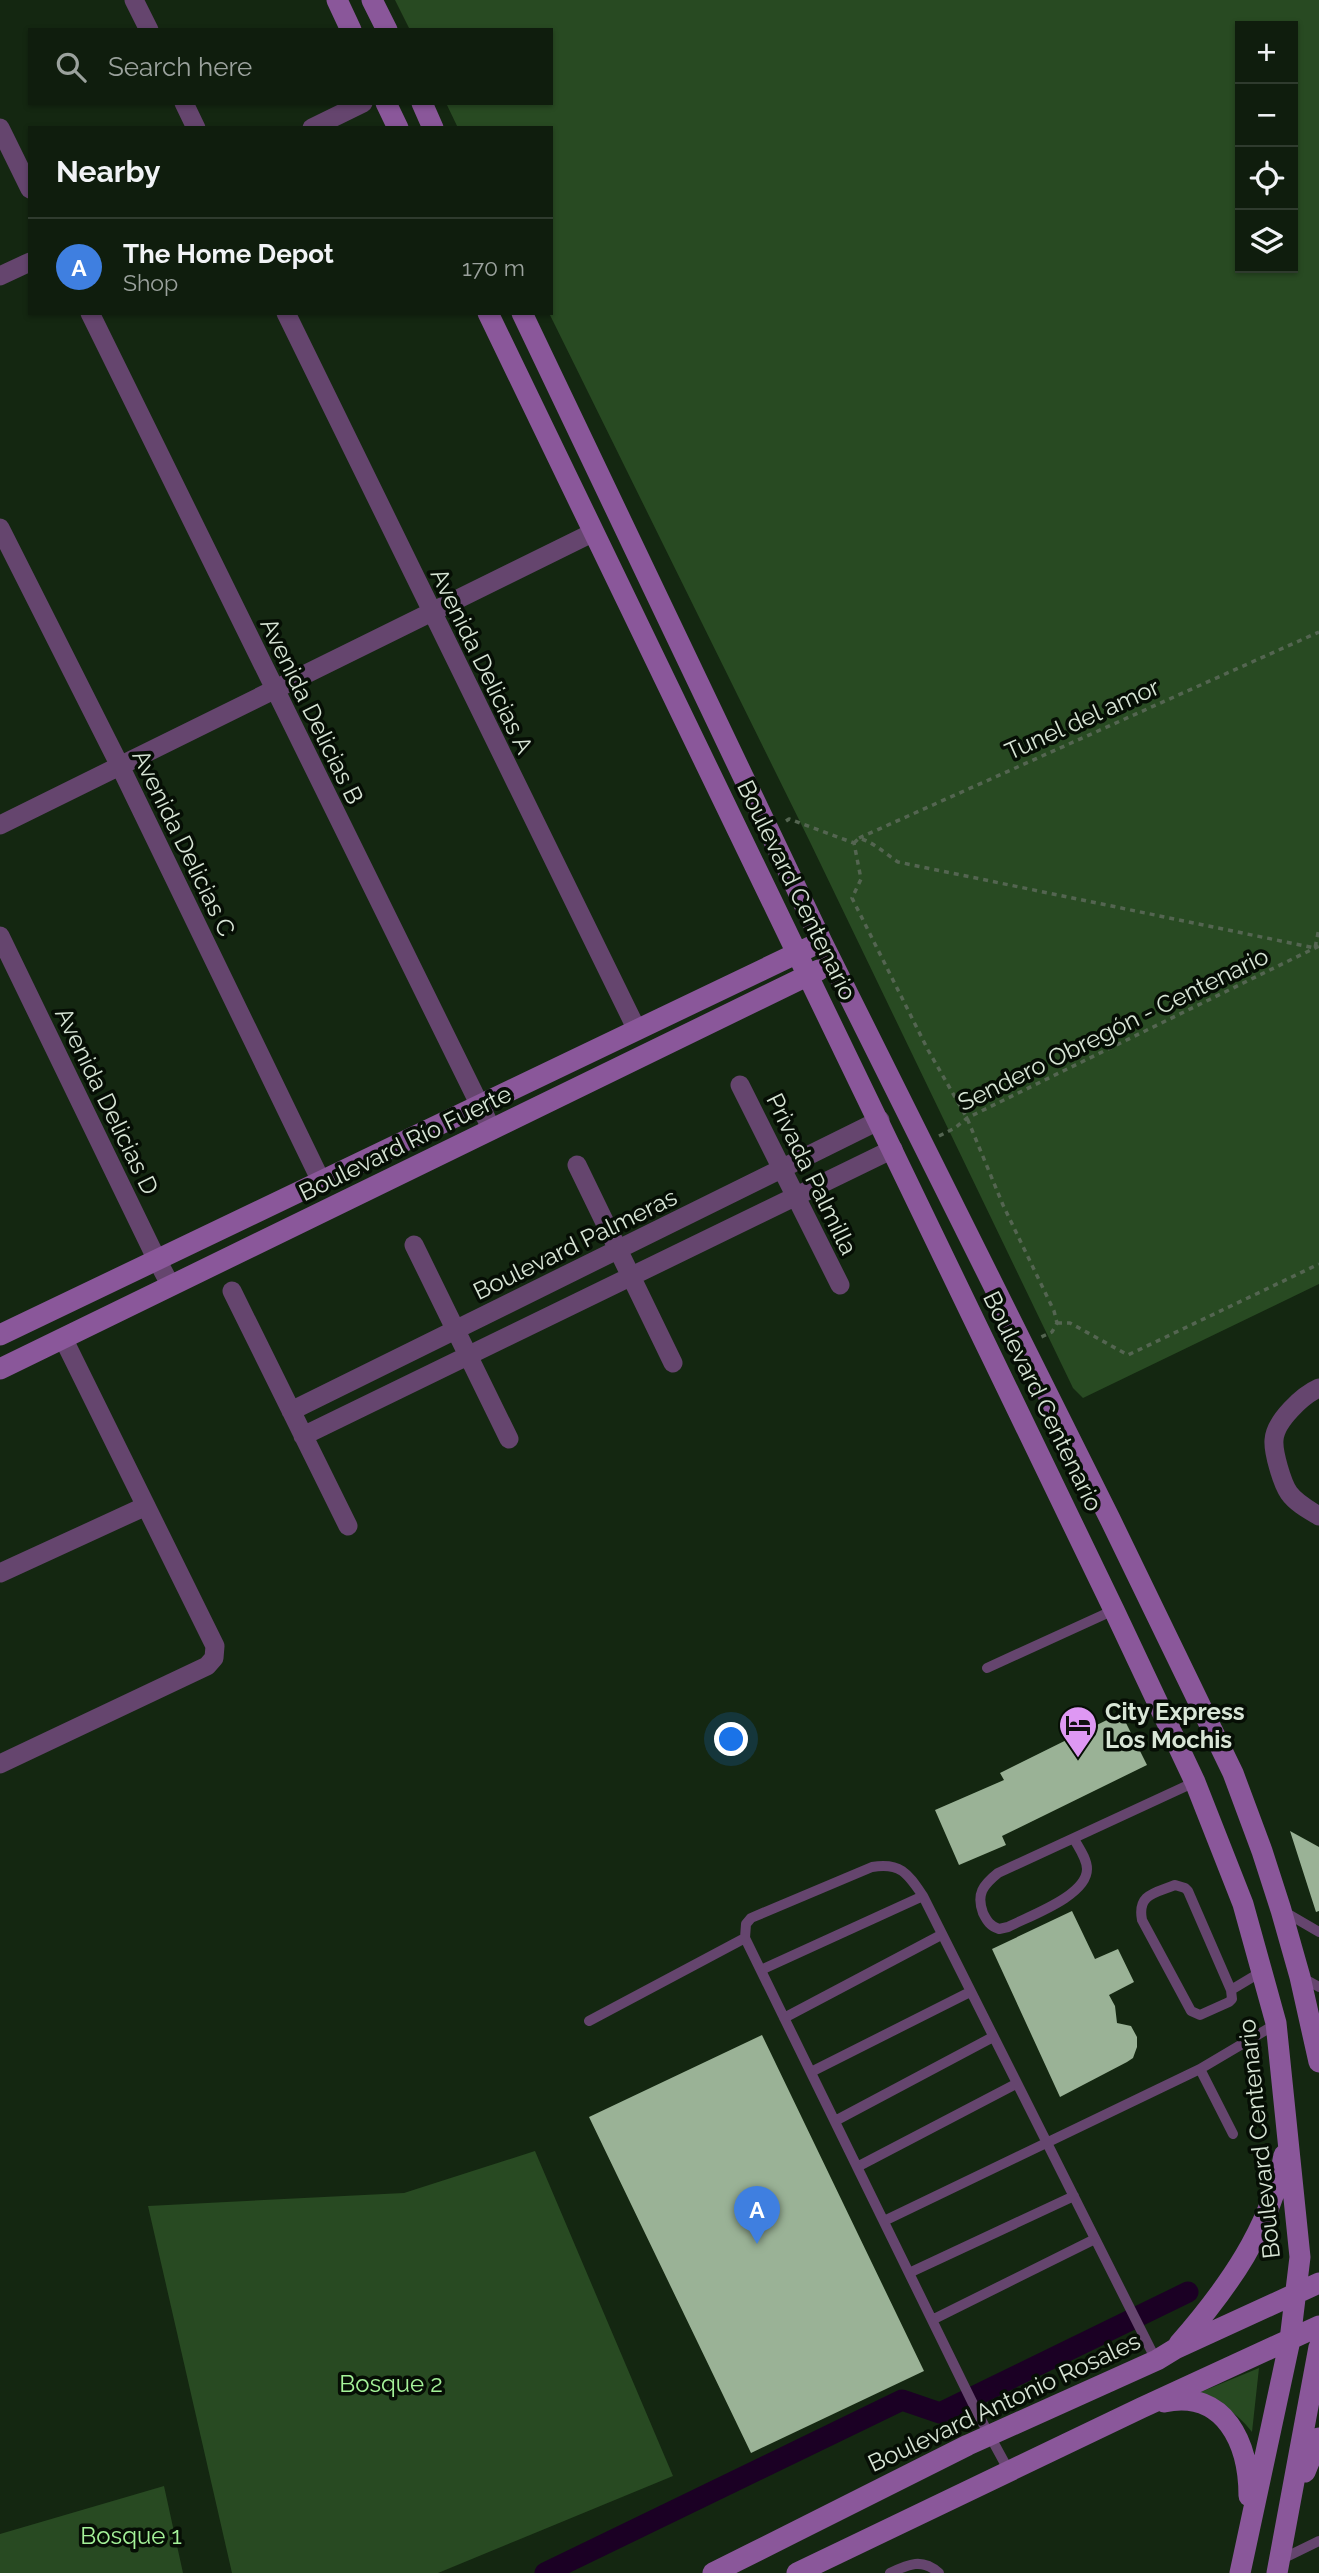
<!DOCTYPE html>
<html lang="en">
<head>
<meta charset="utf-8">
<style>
  :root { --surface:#0f1d0d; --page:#182616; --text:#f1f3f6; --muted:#9ba29d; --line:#2f3b2e; --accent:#0b8043 }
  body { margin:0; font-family:Raleway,sans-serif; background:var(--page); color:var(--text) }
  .controls { position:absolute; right:21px; top:21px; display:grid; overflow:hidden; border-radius:0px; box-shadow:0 2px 5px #0004 }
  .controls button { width:63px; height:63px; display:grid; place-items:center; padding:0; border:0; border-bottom:2px solid var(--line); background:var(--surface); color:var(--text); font:35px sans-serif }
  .you { position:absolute; left:732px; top:1740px; width:24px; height:24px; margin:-18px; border:5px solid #fff; border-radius:50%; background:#1a73e8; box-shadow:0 0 0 10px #1a73e833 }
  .badge { display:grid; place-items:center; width:46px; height:46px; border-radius:50%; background:var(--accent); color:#fff; font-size:23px; font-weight:700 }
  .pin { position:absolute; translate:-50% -58px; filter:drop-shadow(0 2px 4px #0008) }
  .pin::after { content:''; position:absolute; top:37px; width:24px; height:21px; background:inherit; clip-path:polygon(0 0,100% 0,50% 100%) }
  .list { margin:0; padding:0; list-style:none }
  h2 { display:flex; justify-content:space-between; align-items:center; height:91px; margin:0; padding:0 28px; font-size:30px }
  h2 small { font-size:23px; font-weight:400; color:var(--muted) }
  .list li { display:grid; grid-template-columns:46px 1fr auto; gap:21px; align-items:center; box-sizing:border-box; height:98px; padding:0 28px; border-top:2px solid var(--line) }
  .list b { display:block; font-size:26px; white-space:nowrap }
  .list p { margin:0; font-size:23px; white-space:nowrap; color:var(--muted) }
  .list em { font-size:23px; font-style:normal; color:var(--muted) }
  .icon { flex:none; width:38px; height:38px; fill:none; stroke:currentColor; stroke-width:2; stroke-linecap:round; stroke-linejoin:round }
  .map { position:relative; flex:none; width:1319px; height:2573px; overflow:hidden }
  .search { position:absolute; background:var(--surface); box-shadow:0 2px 5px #0004; left:28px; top:28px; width:525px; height:77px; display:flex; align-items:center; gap:18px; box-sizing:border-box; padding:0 24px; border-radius:0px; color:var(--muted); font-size:26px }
  .panel { position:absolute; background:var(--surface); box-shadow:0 2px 5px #0004; left:28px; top:126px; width:525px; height:189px; border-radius:0px }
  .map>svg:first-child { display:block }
</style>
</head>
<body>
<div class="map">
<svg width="1319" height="2573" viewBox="0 0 1319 2573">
  <rect width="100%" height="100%" fill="#142711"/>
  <!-- green -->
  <path fill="#284a22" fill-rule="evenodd" d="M395,0H1319V1284L1083,1398L1073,1388L810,842L549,313H551V128H458L446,103H551V30H410ZM1293,26V268H1240V26Z
    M535,2151L673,2476L438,2573H232L148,2206L404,2193Z
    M1259,2368L1252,2432C1237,2412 1220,2404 1196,2394Z
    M164,2486L183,2573H0V2534Z"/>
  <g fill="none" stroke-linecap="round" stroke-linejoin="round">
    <!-- canal -->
    <path stroke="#1b0024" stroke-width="21" d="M545,2573L902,2400L940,2413L1188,2292"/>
  </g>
  <!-- building -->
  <path fill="#9ab296" d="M1121,1713L1147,1765L1002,1836L1006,1845L959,1865L935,1810L1004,1780L1000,1773Z
    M1290,1831L1319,1847V1911L1316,1912Z
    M1072,1911L1095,1959L1118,1949L1134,1982L1109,1995L1115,2006L1117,2023L1131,2026L1137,2037V2047L1133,2058L1127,2062L1060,2097L992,1949Z
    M762,2035L924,2371L751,2453L589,2117Z"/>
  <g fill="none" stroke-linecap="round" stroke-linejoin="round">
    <!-- path -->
    <path stroke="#546551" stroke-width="3.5" stroke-dasharray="5 5" stroke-linecap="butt" d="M786,821L789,819L854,843L861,879L852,898L928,1050L967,1118L1003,1205L1054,1311L1057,1323L1052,1332L1041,1337
      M859,838L1319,632
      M854,843L859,838C875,843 884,853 898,862L1315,948L1319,928
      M939,1136L955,1128L967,1118L1319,946
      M1057,1323H1070L1128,1355L1319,1264"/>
    <!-- lane -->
    <path stroke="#65456e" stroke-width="10" d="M987,1668L1114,1610
      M1074,1839C1079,1848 1087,1859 1087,1869C1087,1896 1029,1916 1008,1927L999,1929C990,1926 987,1921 983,1913C976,1894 983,1885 998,1873L1195,1782
      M1175,1885L1185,1888L1188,1891L1231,1990L1232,1999L1229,2002L1200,2015L1191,2011L1142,1920C1137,1894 1155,1893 1175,1885Z
      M1283,1911L1319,1932
      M745,1938L746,1924L751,1918L872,1867C901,1862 908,1874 923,1896L1156,2360
      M761,1970L923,1896
      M1301,1977L1319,1987
      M1231,1990L1261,1972
      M784,2018L941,1935
      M589,2021L745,1938L978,2414L1009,2471
      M1200,2069L1233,2134
      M811,2072L970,1992
      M835,2121L993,2037
      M857,2167L1016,2084
      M884,2221L1200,2069L1276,2024
      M909,2273L1074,2196
      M932,2320L1095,2239
      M1282,2559L1319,2541
      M890,2573C909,2564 922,2558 939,2573"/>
    <!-- street -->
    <path stroke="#65456e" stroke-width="19" d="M134,0L149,30
      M184,103L196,128
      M0,128L30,189
      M312,128L363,103
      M0,276L30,262
      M90,313L492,1130
      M286,313L637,1030
      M0,528L120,766L321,1181
      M0,825L594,532
      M0,936L157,1260L171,1286
      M740,1085L840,1285
      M577,1165L673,1363
      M414,1245L509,1439
      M232,1291L348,1526
      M1319,1388C1303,1395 1275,1421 1274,1440C1273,1452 1282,1483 1289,1493C1296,1503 1309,1510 1319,1516
      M291,1411L880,1120
      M303,1436L893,1149
      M0,1573L146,1506
      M0,1764L207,1666L214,1658L215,1646L63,1338"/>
    <!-- secondary -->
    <path stroke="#8a579a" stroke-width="21" d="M337,0L351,30
      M372,0L387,30
      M386,103L398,128
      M422,103L433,128
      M488,313L1114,1610L1195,1782L1243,1904L1276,2023L1300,2257L1290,2340L1240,2573
      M522,313L822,942L1110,1519L1233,1773L1262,1851L1281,1910L1300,1977L1319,2062
      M0,1335L810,947
      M0,1369L819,970
      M1179,2344C1227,2289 1271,2228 1284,2155
      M1164,2402C1225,2389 1249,2444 1249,2496
      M1305,2472L1319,2438
      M713,2573L968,2445L1157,2360L1175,2349L1319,2283
      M797,2573L1141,2408L1319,2326
      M1277,2573L1319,2347"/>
  </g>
  <!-- icons -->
  <defs>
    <symbol id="hotel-pin" viewBox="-11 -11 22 30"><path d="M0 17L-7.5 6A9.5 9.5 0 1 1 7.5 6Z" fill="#de98f3" stroke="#060e05"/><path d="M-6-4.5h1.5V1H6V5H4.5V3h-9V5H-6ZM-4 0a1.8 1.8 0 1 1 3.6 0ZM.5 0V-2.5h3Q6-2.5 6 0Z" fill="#111"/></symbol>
  </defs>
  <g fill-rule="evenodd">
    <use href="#hotel-pin" x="1056" y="1703" width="44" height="60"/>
  </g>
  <g text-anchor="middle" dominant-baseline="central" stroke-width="7" stroke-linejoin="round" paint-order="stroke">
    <!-- street labels -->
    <g font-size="24" fill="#d8e5d6" stroke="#060e05">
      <text transform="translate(482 661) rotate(64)">Avenida Delicias A</text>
      <text transform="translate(312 711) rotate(64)">Avenida Delicias B</text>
      <text transform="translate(1082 719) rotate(-24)">Tunel del amor</text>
      <text transform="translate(184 843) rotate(64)">Avenida Delicias C</text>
      <text transform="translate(797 890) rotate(64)">Boulevard Centenario</text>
      <text transform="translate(1113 1029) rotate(-26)">Sendero Obregón - Centenario</text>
      <text transform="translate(107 1101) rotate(64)">Avenida Delicias D</text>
      <text transform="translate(405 1143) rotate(-26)">Boulevard Río Fuerte</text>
      <text transform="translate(812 1174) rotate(64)">Privada Palmilla</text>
      <text transform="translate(575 1244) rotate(-26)">Boulevard Palmeras</text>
      <text transform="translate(1043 1401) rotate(64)">Boulevard Centenario</text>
      <text transform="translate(1259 2139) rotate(-96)">Boulevard Centenario</text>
      <text transform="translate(1004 2402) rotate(-25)">Boulevard Antonio Rosales</text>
    </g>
    <!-- poi labels -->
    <g font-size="24" font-weight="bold" fill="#d8e5d6" stroke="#060e05" text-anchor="start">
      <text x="1105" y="1711">City Express<tspan x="1105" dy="28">Los Mochis</tspan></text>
    </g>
    <!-- park labels -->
    <g font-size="24" fill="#a5f299" stroke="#060e05">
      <text x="391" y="2383">Bosque 2</text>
      <text x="131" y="2535">Bosque 1</text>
    </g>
  </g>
</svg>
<div class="controls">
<button>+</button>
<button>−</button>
<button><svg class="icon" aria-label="locate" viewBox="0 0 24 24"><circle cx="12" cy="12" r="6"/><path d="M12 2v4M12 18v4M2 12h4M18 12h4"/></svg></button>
<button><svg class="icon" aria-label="layers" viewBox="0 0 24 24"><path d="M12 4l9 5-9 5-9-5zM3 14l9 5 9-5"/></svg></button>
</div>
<div class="you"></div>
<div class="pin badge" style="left:757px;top:2244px;background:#3f7fe0">A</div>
<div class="search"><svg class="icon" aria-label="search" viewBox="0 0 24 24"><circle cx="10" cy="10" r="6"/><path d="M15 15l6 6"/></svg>Search here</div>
<section class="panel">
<h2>Nearby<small></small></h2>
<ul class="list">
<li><span class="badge" style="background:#3f7fe0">A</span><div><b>The Home Depot</b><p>Shop</p></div><em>170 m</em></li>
</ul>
</section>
</div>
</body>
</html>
